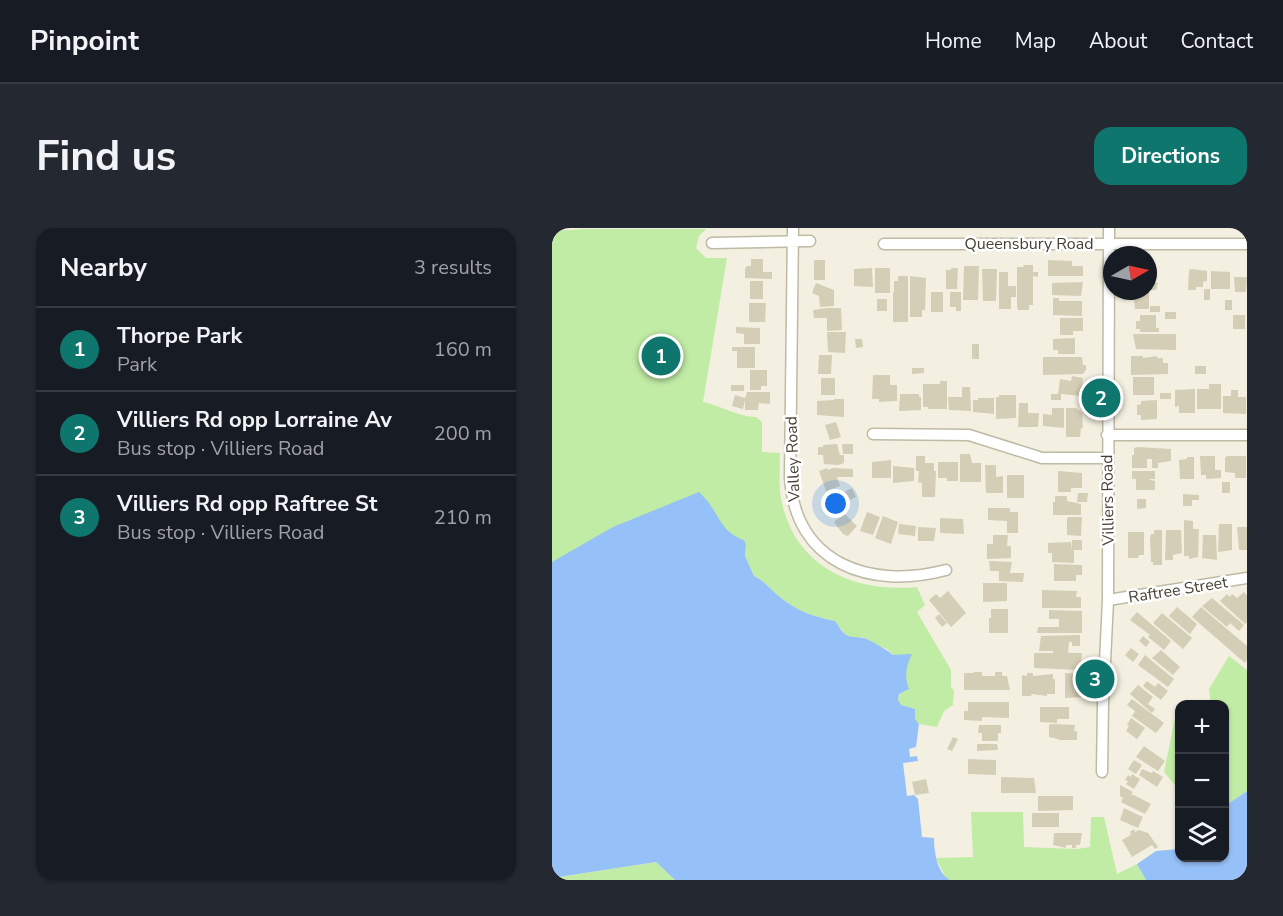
<!DOCTYPE html>
<html lang="en">
<head>
<meta charset="utf-8">
<style>
  :root { --surface:#171b24; --page:#242831; --text:#f1f3f6; --muted:#9ea1a6; --line:#363941; --accent:#0f766e }
  body { margin:0; font-family:"Nunito Sans",sans-serif; background:var(--page); color:var(--text) }
  .controls { position:absolute; right:18px; bottom:18px; display:grid; overflow:hidden; border-radius:12px; box-shadow:0 2px 4px #0004 }
  .controls button { width:54px; height:54px; display:grid; place-items:center; padding:0; border:0; border-bottom:2px solid var(--line); background:var(--surface); color:var(--text); font:30px sans-serif }
  .compass { position:absolute; left:551px; top:18px; width:54px; height:54px; border-radius:50%; background:var(--surface); box-shadow:0 2px 4px #0004; rotate:81deg }
  .you { position:absolute; left:284px; top:276px; width:21px; height:21px; margin:-15px; border:4px solid #fff; border-radius:50%; background:#1a73e8; box-shadow:0 0 0 9px #1a73e833 }
  .badge { display:grid; place-items:center; width:39px; height:39px; border-radius:50%; background:var(--accent); color:#fff; font-size:20px; font-weight:700 }
  .pin { position:absolute; translate:-50% -50%; border:3px solid #fff; box-shadow:0 2px 6px #0006 }
  .list { margin:0; padding:0; list-style:none }
  h2 { display:flex; justify-content:space-between; align-items:center; height:78px; margin:0; padding:0 24px; font-size:26px }
  h2 small { font-size:20px; font-weight:400; color:var(--muted) }
  .list li { display:grid; grid-template-columns:39px 1fr auto; gap:18px; align-items:center; box-sizing:border-box; height:84px; padding:0 24px; border-top:2px solid var(--line) }
  .list b { display:block; font-size:22px; white-space:nowrap }
  .list p { margin:0; font-size:20px; white-space:nowrap; color:var(--muted) }
  .list em { font-size:20px; font-style:normal; color:var(--muted) }
  .icon { flex:none; width:33px; height:33px; fill:none; stroke:currentColor; stroke-width:2; stroke-linecap:round; stroke-linejoin:round }
  .map { position:relative; flex:none; width:695px; height:652px; overflow:hidden; border-radius:18px }
  header { display:flex; align-items:center; gap:36px; box-sizing:border-box; height:84px; padding:0 30px; background:var(--surface); border-bottom:2px solid var(--line) }
  header strong { font-size:28px }
  nav { display:flex; gap:33px; margin-inline-start:auto; font-size:21px }
  .intro { display:flex; align-items:center; justify-content:space-between; box-sizing:border-box; height:144px; padding:0 36px }
  h1 { margin:0; font-size:42px }
  .button { padding:15px 27px; border-radius:18px; background:var(--accent); color:#fff; font-size:21px; font-weight:700 }
  main { display:flex; gap:36px; padding:0 36px }
  aside { flex:1; background:var(--surface); border-radius:18px; box-shadow:0 2px 4px #0004 }
  .map>svg:first-child { display:block }
</style>
</head>
<body>
<header>
<strong>Pinpoint</strong>
<nav><a>Home</a><a>Map</a><a>About</a><a>Contact</a></nav>
</header>
<div class="intro"><h1>Find us</h1><a class="button">Directions</a></div>
<main>
<aside>
<h2>Nearby<small>3 results</small></h2>
<ul class="list">
<li><span class="badge">1</span><div><b>Thorpe Park</b><p>Park</p></div><em>160 m</em></li>
<li><span class="badge">2</span><div><b>Villiers Rd opp Lorraine Av</b><p>Bus stop · Villiers Road</p></div><em>200 m</em></li>
<li><span class="badge">3</span><div><b>Villiers Rd opp Raftree St</b><p>Bus stop · Villiers Road</p></div><em>210 m</em></li>
</ul>
</aside>
<div class="map">
<svg width="695" height="652" viewBox="0 0 695 652">
  <rect width="100%" height="100%" fill="#f3f0e1"/>
  <!-- green -->
  <path fill="#c1eca5" d="M0,0L1,3L32,1H154L147,8L144,20L154,30H175L151,174C169,178 187,189 204,189L210,194V224L228,225C228,242 226,259 230,275C244,340 304,365 365,359L373,377L365,384L399,442V459L402,463L401,477L392,483L385,499L367,496L363,491V481L348,477L346,472L355,436L341,427L335,421L324,417L310,409L301,410L292,405L283,393C263,389 245,383 229,370C219,362 214,354 202,348L193,328L194,317L172,301L159,278L0,334Z
    M677,428L695,442V563L673,578L672,476H659L657,461Z
    M624,485H628L627,562L612,544Z
    M419,584H471L472,619L524,621L538,619L539,589H552L565,646L585,636L594,652H398L394,650L384,630L421,629Z
    M104,634L123,652H0V650Z"/>
  <!-- water -->
  <path fill="#96c0f8" d="M147,264C151,268 156,273 159,278C170,294 172,305 192,312L194,317L193,328L202,348C214,354 219,362 229,370C245,383 263,389 283,393C286,396 288,402 292,405C299,411 304,408 311,410C317,411 337,423 341,427L360,426C354,438 352,448 357,461L347,466L346,472L349,477L363,481V491L367,496L364,519L357,521L358,529L365,528L366,533L351,535L355,568L362,567L366,571L370,609L382,610C382,623 385,645 398,652H123L104,634L0,650V334L61,299Z
    M695,563V652H594L585,636L604,623L627,621L628,630H672L673,578Z"/>
  <!-- building -->
  <path fill="#d5ceb6" d="M199,31H211V44H220V51L193,50V41L195,38H199Z
    M262,32H273V52H262Z
    M496,32L520,33V38H531V48H496Z
    M471,37H481V44H486V49L481,48V77H477V82H466L465,77V39H472Z
    M412,38H427L426,72H411Z
    M320,40L321,59L302,58V41Z
    M323,40H338V65H323Z
    M399,40H406L405,61H394V42H399Z
    M430,41H445L444,73H431Z
    M640,41L655,43V53L651,54V59H644V62H636L637,42Z
    M659,43L678,44V61H659Z
    M447,44H456V58H464V69H459V81H447Z
    M596,46H603V54L606,55L604,62H596Z
    M346,48H356V94H341V64H342V53H346Z
    M358,48L374,50L373,82H370V89H358Z
    M682,49H695L694,64H683Z
    M198,53H211V71H198Z
    M531,54L529,68L500,67V55Z
    M264,55L282,62V78L268,79L267,68L260,65Z
    M652,61H658V72H652Z
    M581,63L597,64V81H583Z
    M379,64H391V84H379Z
    M398,64H409V83H404V79H398Z
    M501,70H507V73H530V88L501,87Z
    M325,71H335V83H325Z
    M673,72H680V82H673Z
    M197,75H214L213,94H197Z
    M598,78H608V84H598Z
    M274,80H289L290,102L275,103V90H262L261,82Z
    M613,84H624V91H613Z
    M588,87H604V100H607V104H588V101H584V93H588Z
    M681,87H693V101H681Z
    M508,90H531V103H521V107H508Z
    M184,99L208,100V116H192V106L184,105Z
    M275,104H294L293,125L276,124Z
    M581,106H624V122L584,121Z
    M523,110V126H506V122H501V111Z
    M303,111H310L311,119L304,120Z
    M420,116H427V131H420Z
    M180,119H203V140H185V123H180Z
    M267,127H280L279,146H266Z
    M579,128H591V130L605,128V130H611V135H616V146L579,147Z
    M491,129H530L531,137H534V142L531,146L491,147Z
    M643,138H654V146H643Z
    M360,140H372V145L360,146Z
    M198,142H215V158H209V162H198Z
    M321,147H338V157H345V173L327,174V171H320Z
    M520,148L531,150L529,168L509,166V172H499V166H506L508,151L519,153Z
    M581,149H602V167H581Z
    M269,150H283V167H269Z
    M388,153H395V181H376V179H371V156H388Z
    M657,156H669V181H645V161H657Z
    M179,157H192V163H179Z
    M410,159H418L419,183L397,182L396,169H410Z
    M643,161V185H627V178L623,179V162Z
    M679,162H686V169H694V186L671,185V168H679Z
    M195,164H218V176L207,175L206,182H193V172L191,181L180,178L183,167L193,170Z
    M608,165H619V171H608Z
    M348,166H367V169H369V182L347,183Z
    M447,167H464V190L444,191V169H447Z
    M426,170H442V186L421,184V172H426Z
    M282,171H292V189L265,187V173L282,172Z
    M605,172V191L589,192V187H585V177L589,176V173Z
    M528,173H540V178H528Z
    M467,175H476V185H487L486,199H466Z
    M500,180H512V200L491,198V186L500,187Z
    M514,180H524L530,185L531,200H529L528,209H514Z
    M284,194L289,209L278,212L273,197Z
    M285,216L288,227H292V235L286,237L272,236L271,227H266V219H271V217Z
    M290,216H301V226H291Z
    M586,219L619,221V233L606,235V240H600V231H595V240H580V227H582V220Z
    M408,226H418L420,235H429V254H408Z
    M364,228H373V235H382V243H384L383,269H370V255L366,254L367,243H364Z
    M648,228H663V242H669V250L654,251V247H649Z
    M675,228H694V250H683V245L673,244V230Z
    M635,229H642V251H628L627,232L635,231Z
    M339,232V250H320V234Z
    M386,234H406V253H395V250H386Z
    M433,237H444V249L451,248V265H434Z
    M341,238L362,240V253L341,255Z
    M275,240L276,242L281,240L301,241V249H285L288,258L274,263L267,243Z
    M506,243L530,245V260H519V264H506Z
    M580,243H603V251H596L603,253V262H584V251H580Z
    M455,247H472V270H455Z
    M670,254H678V265H670Z
    M300,260L304,269L294,274L290,265Z
    M526,265H536L535,274H525Z
    M288,266L294,281L278,289L271,274Z
    M631,266L647,267V272H640V278H631Z
    M503,268H515V273L529,276V287H501V274H503Z
    M585,271H594V280L585,281Z
    M436,280H458V284H466V305H455V293L436,292Z
    M315,284L328,289L321,307L308,303Z
    M292,285L305,298L296,308L291,306L282,294Z
    M331,288L346,294L339,316L323,310Z
    M517,289H530L529,308L515,307V290Z
    M388,290L411,291L412,306L388,305Z
    M632,292L641,293V301H647L646,329L637,331V328H632Z
    M347,296L364,298L363,308L346,306Z
    M667,296H680V322L666,324Z
    M366,299L384,300L382,313H366Z
    M685,299H695V322H687Z
    M602,302H610V337H601V334H599L598,311L599,306H602Z
    M614,302H629L630,325L621,327V332H613Z
    M576,304H592V327H587L586,330H576Z
    M441,307H456L455,318H459V330L435,331V316H441Z
    M651,307H664L665,332L650,330Z
    M520,312H530V322H522V335L500,334V325H496V315L519,314L520,322Z
    M437,333L460,334L458,345H472L471,354L447,353V343H438Z
    M502,336L530,337V347H524V353H502Z
    M431,355H455V373L431,374Z
    M490,362L525,363L524,369H529V380H490Z
    M396,363L414,385L399,399L377,372L384,366L388,370Z
    M692,364L695,367V394L693,396L668,373L675,366L678,369L680,366L685,370Z
    M660,370L692,397L687,403L678,395L675,399L650,378Z
    M625,379L645,396L638,406L617,388Z
    M649,379L695,418V432L693,435L640,389Z
    M439,381H456V405H437V390H439Z
    M497,382L530,383V405H485L486,399H507V391H497Z
    M585,384L619,413L612,422L596,409L598,407L578,392Z
    M610,385L640,410L631,421L601,395Z
    M387,386L395,395L390,399L383,390Z
    M528,407V418H520V414H517L516,425H530L528,442L482,440V425H501V423H487L489,408Z
    M591,408L598,414L594,419L587,413Z
    M579,420L587,426L581,434L573,427Z
    M609,422L628,439L621,447L600,430Z
    M593,427L622,451L616,459L586,437Z
    M422,444H430V448H443V444H450V448H455L458,462H412V445H422Z
    M475,445H481V448L501,446V451H503V466H495V468L480,466L479,468H470V447L475,448Z
    M513,445L531,446V469L513,470Z
    M595,453L603,459L606,455L616,463L609,472L591,458Z
    M586,457L601,469L596,476L603,481L600,485L578,466Z
    M580,471L612,495L604,505L580,488L583,483L575,477Z
    M416,474H457V490L430,489V493L412,492V483H416Z
    M488,479H517V491H505V495L488,494Z
    M579,490L593,500L585,511L574,503L577,498L575,497Z
    M500,496L523,497L522,503H525V512H507L506,511L497,509V497Z
    M427,497H449V505H446V513H430V505H426Z
    M401,509L406,511L400,523L395,521Z
    M425,516H445L446,522L425,523Z
    M592,518L613,533L606,543L584,529Z
    M416,531L444,532V547L416,546Z
    M582,532L590,537L584,546L576,541Z
    M590,541L600,545L601,543L611,549L605,559L587,547Z
    M580,546L588,551L582,561L574,556L576,553L573,552L576,547L579,549Z
    M449,549L482,550L484,565H449Z
    M374,551L377,565L363,567L360,554Z
    M568,557L581,564L579,567H582L599,576L593,586L569,574L571,570L568,568Z
    M486,568H521V582L486,583Z
    M572,580L591,589L586,600L568,592Z
    M480,585H507V599H480Z
    M582,601L583,604L587,602L596,605L606,619L603,621L600,617L580,629L570,612L579,607L578,604Z
    M502,605H530L528,617H524V620H520V617H514V620L501,617Z"/>
  <g fill="none" stroke-linecap="round" stroke-linejoin="round">
    <defs>
      <path id="street" d="M241,0L238,249C243,336 318,362 394,342
        M160,15L258,13
        M332,16H695
        M321,206L417,207L490,230H555
        M555,207H695
        M556,372L695,350
        M550,544L551,475L556,372L557,0"/>
    </defs>
    <!-- street casing -->
    <use href="#street" stroke="#bfbaa4" stroke-width="13"/>
    <!-- street -->
    <use href="#street" stroke="#fff" stroke-width="10"/>
  </g>
  <g text-anchor="middle" dominant-baseline="central" stroke-width="5" stroke-linejoin="round" paint-order="stroke">
    <!-- street labels -->
    <g font-size="16" fill="#454032" stroke="#fff">
      <text x="477" y="16">Queensbury Road</text>
      <text transform="translate(241 231) rotate(-92)">Valley Road</text>
      <text transform="translate(556 272) rotate(-91)">Villiers Road</text>
      <text transform="translate(626 362) rotate(-9)">Raftree Street</text>
    </g>
  </g>
</svg>
<div class="controls">
<button>+</button>
<button>−</button>
<button><svg class="icon" aria-label="layers" viewBox="0 0 24 24"><path d="M12 4l9 5-9 5-9-5zM3 14l9 5 9-5"/></svg></button>
</div>
<svg class="compass" viewBox="-18 -18 36 36"><path d="M0-13l5 13h-10z" fill="#e53935"/><path d="M0 13l5-13h-10z" fill="#9ea1a6"/></svg>
<div class="you"></div>
<div class="pin badge" style="left:109px;top:128px">1</div>
<div class="pin badge" style="left:549px;top:170px">2</div>
<div class="pin badge" style="left:543px;top:451px">3</div>
</div>
</main>
</body>
</html>
